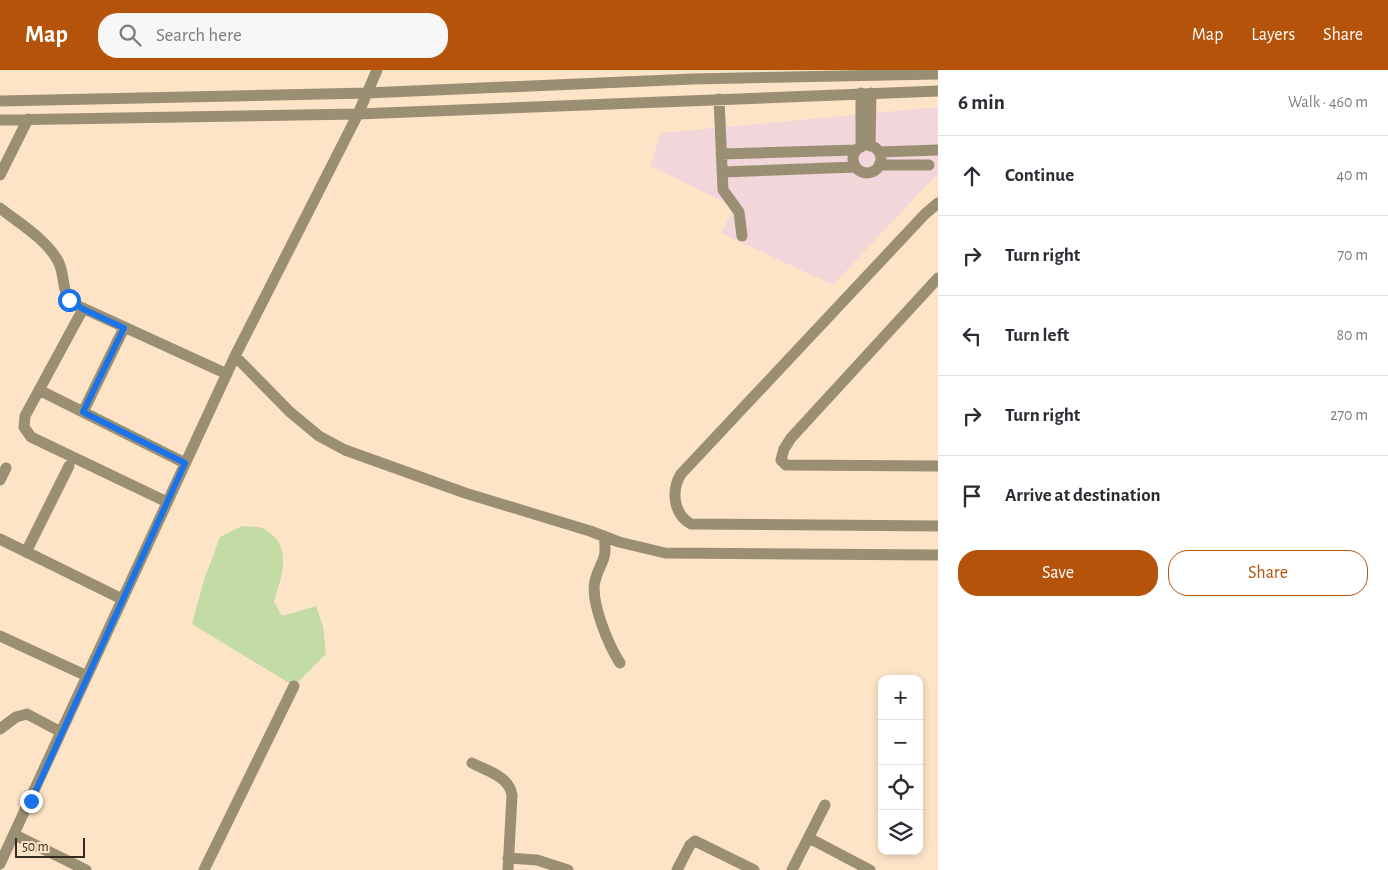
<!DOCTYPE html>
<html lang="en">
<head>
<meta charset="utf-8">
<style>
  :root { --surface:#fff; --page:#f7f7f7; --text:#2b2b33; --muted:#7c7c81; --line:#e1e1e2; --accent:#b45309 }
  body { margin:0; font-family:"Alegreya Sans",sans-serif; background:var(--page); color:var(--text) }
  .controls { position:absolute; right:15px; bottom:15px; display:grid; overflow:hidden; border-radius:10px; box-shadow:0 2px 8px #0003 }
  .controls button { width:45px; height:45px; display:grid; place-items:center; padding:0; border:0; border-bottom:1px solid var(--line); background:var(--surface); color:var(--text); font:25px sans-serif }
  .scale { position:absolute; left:15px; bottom:12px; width:70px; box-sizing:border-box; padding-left:5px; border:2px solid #352b20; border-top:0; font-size:14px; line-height:18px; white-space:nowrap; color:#352b20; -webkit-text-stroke:4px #fee4c7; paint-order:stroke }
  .stop { position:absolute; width:15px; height:15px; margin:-11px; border:4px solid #1a73e8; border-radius:50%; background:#fff }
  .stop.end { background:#1a73e8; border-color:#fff; box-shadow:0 1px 5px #0008 }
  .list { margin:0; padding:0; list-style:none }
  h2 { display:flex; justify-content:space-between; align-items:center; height:65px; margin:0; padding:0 20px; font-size:21px }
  h2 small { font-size:16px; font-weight:400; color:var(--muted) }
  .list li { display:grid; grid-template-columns:32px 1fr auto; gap:15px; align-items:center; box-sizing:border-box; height:80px; padding:0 20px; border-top:1px solid var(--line) }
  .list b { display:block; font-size:19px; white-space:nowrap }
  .list em { font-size:16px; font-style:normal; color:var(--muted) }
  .actions { display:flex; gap:10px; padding:15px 20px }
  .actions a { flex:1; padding:11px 0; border:1px solid var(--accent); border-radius:20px; text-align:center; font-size:18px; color:var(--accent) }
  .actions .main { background:var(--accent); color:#fff }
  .icon { flex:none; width:28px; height:28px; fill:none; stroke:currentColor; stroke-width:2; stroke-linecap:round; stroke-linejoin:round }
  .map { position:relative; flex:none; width:938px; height:800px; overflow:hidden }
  header { display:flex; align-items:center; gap:30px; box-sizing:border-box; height:70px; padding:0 25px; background:var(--accent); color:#fff }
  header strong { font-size:24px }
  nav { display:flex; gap:28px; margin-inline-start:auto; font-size:18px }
  .search { width:350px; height:45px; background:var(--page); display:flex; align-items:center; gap:12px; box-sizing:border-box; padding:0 18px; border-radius:20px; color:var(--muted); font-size:19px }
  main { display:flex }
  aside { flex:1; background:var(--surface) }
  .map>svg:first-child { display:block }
</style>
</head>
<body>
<header>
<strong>Map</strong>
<div class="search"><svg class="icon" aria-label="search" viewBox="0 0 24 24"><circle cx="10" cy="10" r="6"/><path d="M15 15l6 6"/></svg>Search here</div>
<nav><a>Map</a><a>Layers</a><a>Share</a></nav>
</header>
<main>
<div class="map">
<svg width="938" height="800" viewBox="0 0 938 800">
  <rect width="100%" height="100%" fill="#fee4c7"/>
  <!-- commercial -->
  <path fill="#f2d7da" d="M938,37V103L833,215L721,163L734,137L650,96L661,63Z"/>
  <!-- green -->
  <path fill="#c3dba5" d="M242,456C249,457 260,456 266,460C294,478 281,507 274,532L282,546L316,536L323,556L326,584L294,616L192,554L204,510L220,467Z"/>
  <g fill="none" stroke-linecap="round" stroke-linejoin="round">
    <!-- minor -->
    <path stroke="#9b8f73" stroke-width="11" d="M861,23V77
      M719,29L723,120L739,142L742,166
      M0,31L367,23L692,9L938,4
      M0,50L358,44L938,21
      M853 89a14 14 0 1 1 28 0a14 14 0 1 1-28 0Z
      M870,76L871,23
      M879,82L938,80
      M721,84L856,80
      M879,95H929
      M722,102L856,97
      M0,105L28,49
      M938,133L925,144L681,404C671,420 673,444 691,454L938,456
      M0,138C19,153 46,169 58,191C66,206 60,222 74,234L227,304
      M938,208L791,368L784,379L781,390L786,395L938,396
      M83,239L25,346L24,357L31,367L167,432
      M235,286L290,342L319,366L345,380L465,423L590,461L619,472L665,483L938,485
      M39,320L185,393
      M83,342L124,258
      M0,410L6,398
      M604,466C608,493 600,490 595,511C590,532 609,576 620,593
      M0,469L122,529
      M26,482L69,396
      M0,566L87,606
      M0,659L16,647L27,644L61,662
      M472,693C487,701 509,706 512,725L508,800
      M15,765L86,800
      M809,768L870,800
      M508,788L537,790L568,800
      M0,794L235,286L358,44L377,0
      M204,800L294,616
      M677,800L690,775L695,771L754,800
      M792,800L825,735"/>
  </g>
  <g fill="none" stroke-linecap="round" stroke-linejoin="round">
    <!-- route -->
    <path stroke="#1a73e8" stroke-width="6" d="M31,731L185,393L83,342L124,258L83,239L69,230"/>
  </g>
</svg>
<div class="controls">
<button>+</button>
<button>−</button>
<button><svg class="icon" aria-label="locate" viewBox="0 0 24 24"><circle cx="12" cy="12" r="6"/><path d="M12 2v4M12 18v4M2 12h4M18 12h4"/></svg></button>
<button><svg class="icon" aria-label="layers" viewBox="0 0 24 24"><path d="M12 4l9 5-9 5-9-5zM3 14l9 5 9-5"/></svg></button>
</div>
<div class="scale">50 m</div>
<div class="stop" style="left:69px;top:230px"></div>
<div class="stop end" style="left:31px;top:731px"></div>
</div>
<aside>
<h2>6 min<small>Walk · 460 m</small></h2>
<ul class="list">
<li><svg class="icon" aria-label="ahead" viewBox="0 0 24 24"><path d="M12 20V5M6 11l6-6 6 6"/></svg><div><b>Continue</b></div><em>40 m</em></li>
<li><svg class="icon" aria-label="right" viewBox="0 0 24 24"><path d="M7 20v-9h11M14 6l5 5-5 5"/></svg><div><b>Turn right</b></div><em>70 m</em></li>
<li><svg class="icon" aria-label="left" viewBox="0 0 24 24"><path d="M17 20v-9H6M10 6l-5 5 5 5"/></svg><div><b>Turn left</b></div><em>80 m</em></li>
<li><svg class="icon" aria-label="right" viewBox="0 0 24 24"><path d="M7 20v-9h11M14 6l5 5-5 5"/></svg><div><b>Turn right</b></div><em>270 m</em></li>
<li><svg class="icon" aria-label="arrive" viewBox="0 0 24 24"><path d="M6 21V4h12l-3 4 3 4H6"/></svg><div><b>Arrive at destination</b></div></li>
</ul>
<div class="actions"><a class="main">Save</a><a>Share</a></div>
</aside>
</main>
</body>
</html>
